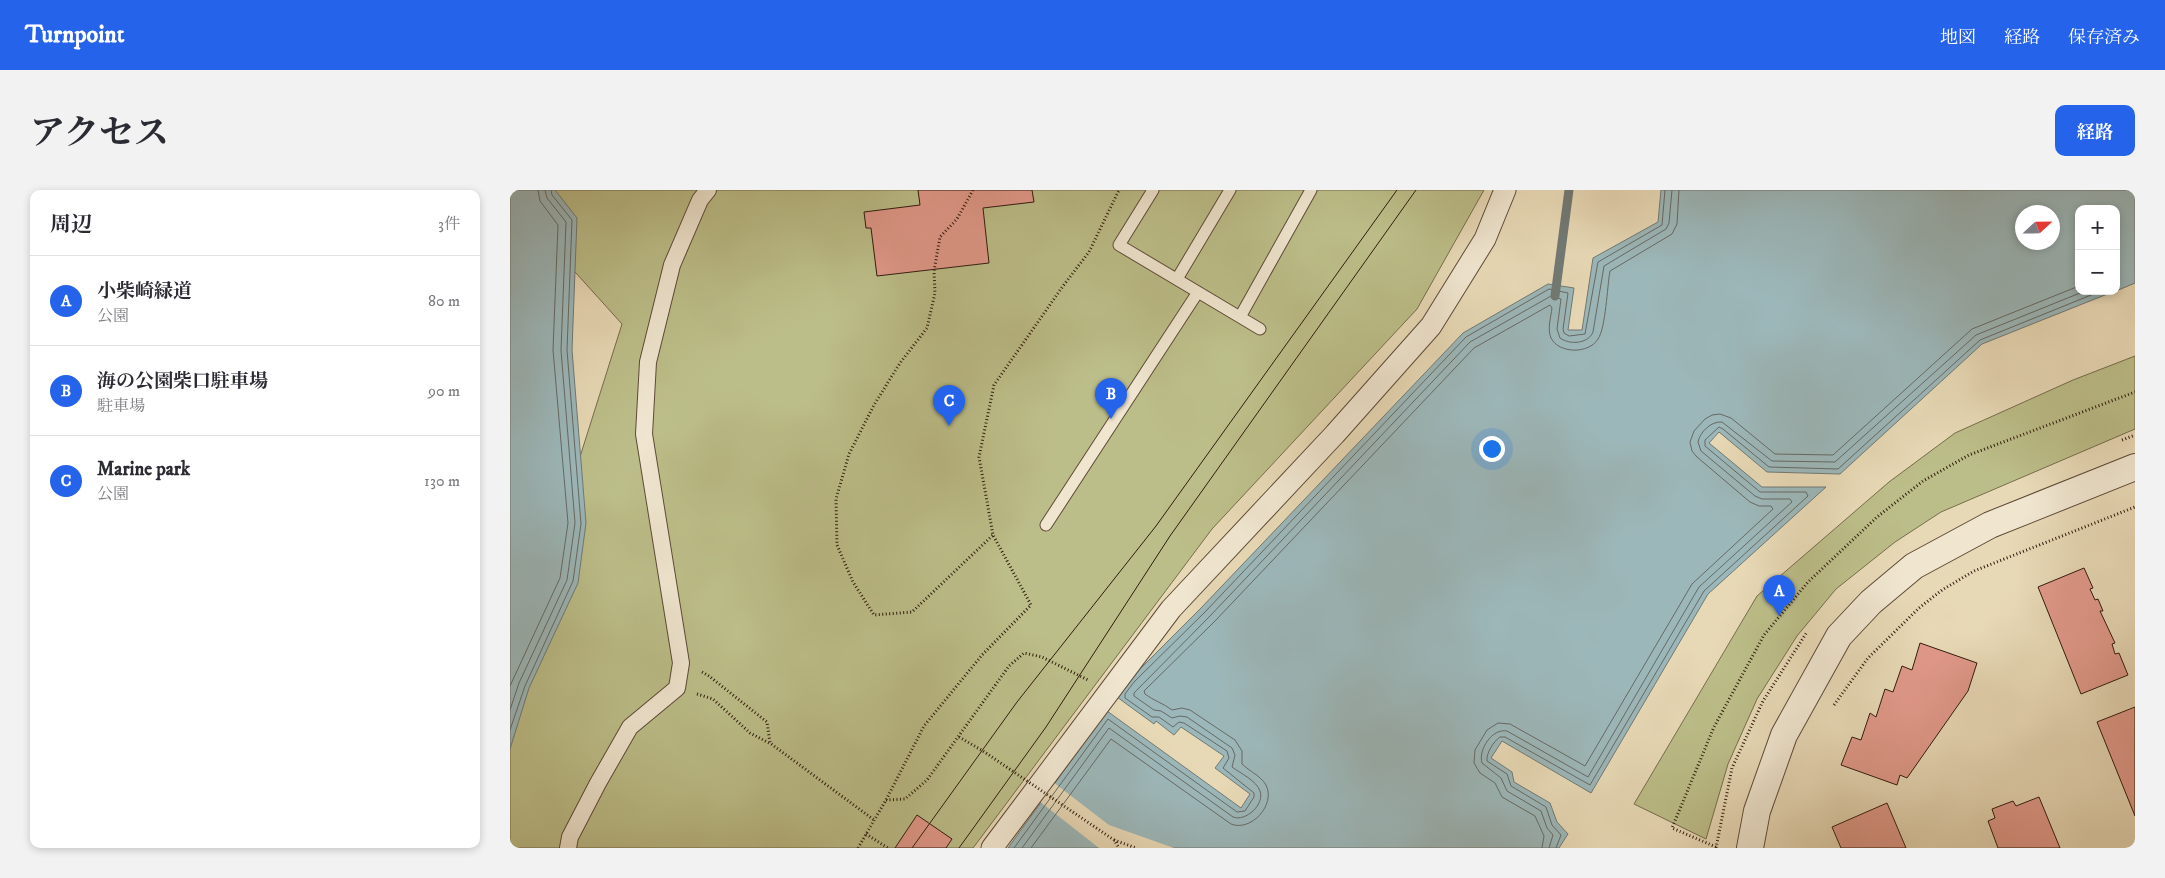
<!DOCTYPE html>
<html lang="ja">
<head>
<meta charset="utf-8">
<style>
  :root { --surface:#fff; --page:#f2f2f3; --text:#2b2b33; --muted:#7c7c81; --line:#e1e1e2; --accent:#2563eb }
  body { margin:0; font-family:"IM FELL DW Pica","Noto Serif JP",serif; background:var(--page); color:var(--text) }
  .controls { position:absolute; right:15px; top:15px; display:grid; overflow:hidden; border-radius:10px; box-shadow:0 2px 8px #0003 }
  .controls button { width:45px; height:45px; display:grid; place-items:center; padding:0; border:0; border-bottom:1px solid var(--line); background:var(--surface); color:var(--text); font:25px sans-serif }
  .compass { position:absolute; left:1505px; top:15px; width:45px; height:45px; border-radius:50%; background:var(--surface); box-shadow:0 2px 8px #0003; rotate:68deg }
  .you { position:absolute; left:981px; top:258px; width:18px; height:18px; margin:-12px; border:4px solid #fff; border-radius:50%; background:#1a73e8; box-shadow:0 0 0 8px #1a73e833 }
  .badge { display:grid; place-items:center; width:32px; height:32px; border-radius:50%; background:var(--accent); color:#fff; font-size:16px; font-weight:700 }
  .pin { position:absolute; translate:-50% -41px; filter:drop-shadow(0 1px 2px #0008) }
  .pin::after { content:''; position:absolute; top:26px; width:18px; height:15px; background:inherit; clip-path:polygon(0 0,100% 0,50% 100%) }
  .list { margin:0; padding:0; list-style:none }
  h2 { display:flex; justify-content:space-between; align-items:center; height:65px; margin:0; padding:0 20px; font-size:21px }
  h2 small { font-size:16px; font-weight:400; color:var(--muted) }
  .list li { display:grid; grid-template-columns:32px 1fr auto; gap:15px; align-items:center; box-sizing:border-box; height:90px; padding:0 20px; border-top:1px solid var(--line) }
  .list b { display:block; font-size:19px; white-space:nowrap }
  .list p { margin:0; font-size:16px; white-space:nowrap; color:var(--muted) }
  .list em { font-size:16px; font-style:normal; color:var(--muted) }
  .map { position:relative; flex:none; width:1625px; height:658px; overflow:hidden; border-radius:10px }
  header { display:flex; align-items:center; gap:30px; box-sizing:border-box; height:70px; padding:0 25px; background:var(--accent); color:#fff }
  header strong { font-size:24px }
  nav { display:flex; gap:28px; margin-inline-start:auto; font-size:18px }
  .intro { display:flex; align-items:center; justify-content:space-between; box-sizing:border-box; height:120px; padding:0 30px }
  h1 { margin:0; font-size:35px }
  .button { padding:12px 22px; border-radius:10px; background:var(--accent); color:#fff; font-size:18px; font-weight:700 }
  main { display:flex; gap:30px; padding:0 30px }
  aside { flex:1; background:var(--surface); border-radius:10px; box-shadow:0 2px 8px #0003 }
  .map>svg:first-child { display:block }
</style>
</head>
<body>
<header>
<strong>Turnpoint</strong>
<nav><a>地図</a><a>経路</a><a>保存済み</a></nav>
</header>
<div class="intro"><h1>アクセス</h1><a class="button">経路</a></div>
<main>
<aside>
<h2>周辺<small>3件</small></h2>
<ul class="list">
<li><span class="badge">A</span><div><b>小柴崎緑道</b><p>公園</p></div><em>80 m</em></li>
<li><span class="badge">B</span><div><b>海の公園柴口駐車場</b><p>駐車場</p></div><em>90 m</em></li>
<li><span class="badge">C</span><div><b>Marine park</b><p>公園</p></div><em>130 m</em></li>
</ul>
</aside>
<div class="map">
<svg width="1625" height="658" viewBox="0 0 1625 658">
  <rect width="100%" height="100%" fill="#e8d9b6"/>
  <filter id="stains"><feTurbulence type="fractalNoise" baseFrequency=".004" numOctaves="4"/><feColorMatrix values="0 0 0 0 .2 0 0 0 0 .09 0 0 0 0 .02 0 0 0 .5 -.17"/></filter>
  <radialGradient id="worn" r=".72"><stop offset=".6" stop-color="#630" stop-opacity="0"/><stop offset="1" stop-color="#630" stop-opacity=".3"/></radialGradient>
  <!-- green -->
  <path fill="#bcbe89" stroke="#766c4c" d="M0,0H974L907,119L702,339L463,658H0V488L112,134L0,10Z
    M1625,166V239L1431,322L1385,352L1326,399L1287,446L1247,509L1218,574L1196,649L1124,614L1247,406L1379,292L1445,243L1563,190Z"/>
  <!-- water -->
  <path fill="#9cb7b9" stroke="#717975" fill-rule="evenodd" d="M0,0H45L67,28L62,160L76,333L68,393L19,498L0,559Z
    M1151,0H1625V93L1606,101V19H1569V101H1605L1472,154L1330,284L1257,282L1209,242L1199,253L1252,297H1316L1198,404L1081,603L992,551L981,568L1002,582L1004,592L1040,613L1047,632L1058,644L1049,658H498L597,521L731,618L740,604L705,578L714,566L671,537L664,545L646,531L644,534L607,507L620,489L691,418L953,143L1038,94L1064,98L1058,140H1072L1083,68L1148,32ZM1512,22H1542V52H1512Z"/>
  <!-- pier -->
  <path fill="#e8d9b6" d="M543,592L599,635L664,658H589L529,611Z"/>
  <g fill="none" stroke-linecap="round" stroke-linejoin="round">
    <!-- shore -->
    <path stroke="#666964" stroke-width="1" d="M0,496L50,388L58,333L43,160L48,35L30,11L28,0
      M0,520L9,493L57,390L65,333L51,160L56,32L37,8L35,0
      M0,540L15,496L63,391L71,334L57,160L62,30L42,5L41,0
      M504,658L598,529L727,622L735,621L744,607V603L713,578L719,568L717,561L674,533L669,532L663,537L649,527H642L615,508V504L624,492L695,422L956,147L1039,99L1058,103L1053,139L1054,143L1059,146L1075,144L1088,72L1152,35L1155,0
      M512,658L599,538L723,627C736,632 755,614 750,601C747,591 730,583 722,577L725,565L722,558L677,527L670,526L662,528L651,521L644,520L624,506V503L700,426L960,152L1041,106L1051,109L1047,139L1050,148C1060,155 1078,154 1083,142L1094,76L1156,39L1159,33L1162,0
      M521,658L601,549L721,634C741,642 766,615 756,595C751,586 739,581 732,574V561L725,550L680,520L672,518L662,520C653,513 644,511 635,504L634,501L705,431L964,158L1040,115L1042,118C1041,127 1037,139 1041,148C1049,164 1079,164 1088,149C1096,137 1097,97 1100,81L1162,44L1167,34L1169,0
      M1032,658L1034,646L1025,626L992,607L985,593L970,583L964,573L965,560L977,540L988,533L1000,534L1075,576L1182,394L1263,319L1261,316H1249L1240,312L1187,267L1182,261L1180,252L1184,241L1195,229L1202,225L1210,224L1221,228L1265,264L1323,265L1462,139L1569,96
      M1039,658L1043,645L1037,638L1031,621L997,601L991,588L972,573C968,560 982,538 997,541L1078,587L1189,397L1282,312L1280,309H1252L1245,306L1191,261L1188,252C1190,242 1201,231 1212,232L1262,271L1325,272L1466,145L1575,101
      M1046,658L1051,645L1042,635L1036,617L1001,596L997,584L977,571C976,563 984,551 990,547H995L1080,595L1194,401L1298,306L1296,302H1250L1195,256V250L1209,237L1213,239L1259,277L1328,279L1470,150L1591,101"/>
    <!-- stream -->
    <path stroke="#717975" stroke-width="9" d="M1045,106L1059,0"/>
  </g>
  <!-- building -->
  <path fill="#e1998a" stroke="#301b0e" d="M408,0H522L524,12L473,18L479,73L367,86L361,38H356L354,22L410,15Z
    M1574,378L1583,398L1580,399L1585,410L1588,409L1593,421H1590L1605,453L1602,454L1605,464L1609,463L1618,485L1571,504L1528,397Z
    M1410,453L1467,473L1458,501L1397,588L1390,585L1387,595L1331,575L1342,547L1351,550L1360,523L1366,527L1375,499L1383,502L1392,476L1402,480Z
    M1625,517V626L1587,532Z
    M1529,607L1550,658H1488L1478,631L1485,628L1482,619L1503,611L1506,616Z
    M1377,613L1396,658H1331L1322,637Z
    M407,625L442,649L436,658H385Z"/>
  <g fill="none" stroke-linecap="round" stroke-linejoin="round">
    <defs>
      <path id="service" d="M643,0L609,55L750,139
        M667,89L720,0
        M730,127L801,0
        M536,335L688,102"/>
      <path id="pedestrian" d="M58,658L60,647L88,593L120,537L167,498L171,473L134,244L138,172L162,75L190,10L198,0"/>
      <path id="minor" d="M482,658L661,419L825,244L921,136L975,49L995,0"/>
      <path id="tertiary" d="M1240,658L1247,621L1274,545L1329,446L1361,412L1404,376L1480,335L1625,277"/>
    </defs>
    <!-- service casing -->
    <use href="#service" stroke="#5e4a38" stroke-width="13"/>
    <!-- pedestrian casing -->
    <use href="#pedestrian" stroke="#5e4a38" stroke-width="18"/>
    <!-- minor casing -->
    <use href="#minor" stroke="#5e4a38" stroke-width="23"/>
    <!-- tertiary casing -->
    <use href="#tertiary" stroke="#5e4a38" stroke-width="28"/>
    <!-- path -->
    <path stroke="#301b0e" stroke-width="3" stroke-dasharray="1 2.5" stroke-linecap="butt" d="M463,0L447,29L430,47L424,81L425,103L417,138L390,173L364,215L339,264L326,309L327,355L343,392L364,425L402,422L483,345
      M1612,250L1625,245
      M192,482L199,486L257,532L260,553L364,630
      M187,504L203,509L240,543L259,553
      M1324,515L1358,468L1409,418L1432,400L1464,381L1625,317
      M376,610L395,609L417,590L499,476L514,463L532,467L578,490
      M356,644L378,658
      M604,650L626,658
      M1206,657L1162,638L1204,537L1254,445L1298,392L1367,327L1413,291L1459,265L1625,202
      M348,658L376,610L414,536L472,465L521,415L483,345L469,267L484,195L553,96L579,62L609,0
      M1206,658L1222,578L1253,511L1297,442"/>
    <!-- service -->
    <use href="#service" stroke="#f0e6d0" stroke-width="11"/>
    <!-- pedestrian -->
    <use href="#pedestrian" stroke="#f0e6d0" stroke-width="16"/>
    <!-- minor -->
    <use href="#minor" stroke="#f0e6d0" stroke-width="21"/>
    <!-- tertiary -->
    <use href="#tertiary" stroke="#f0e6d0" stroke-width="26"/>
    <!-- tram -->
    <path stroke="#301b0e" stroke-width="1" d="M402,658L507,512L646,336L887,0
      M449,658L536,537L660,346L906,0"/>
    <!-- path-bridge -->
    <path stroke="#301b0e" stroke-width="3" stroke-dasharray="1 2.5" stroke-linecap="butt" d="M449,547L473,561L604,650L609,658"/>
  </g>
  <rect width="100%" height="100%" filter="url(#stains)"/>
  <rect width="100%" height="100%" fill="url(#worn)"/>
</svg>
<div class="controls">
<button>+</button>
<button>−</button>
</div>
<svg class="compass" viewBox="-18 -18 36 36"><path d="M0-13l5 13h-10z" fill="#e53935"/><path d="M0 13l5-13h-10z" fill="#7c7c81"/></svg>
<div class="you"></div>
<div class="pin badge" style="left:1269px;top:426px">A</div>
<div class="pin badge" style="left:601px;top:229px">B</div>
<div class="pin badge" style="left:439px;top:236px">C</div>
</div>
</main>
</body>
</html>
